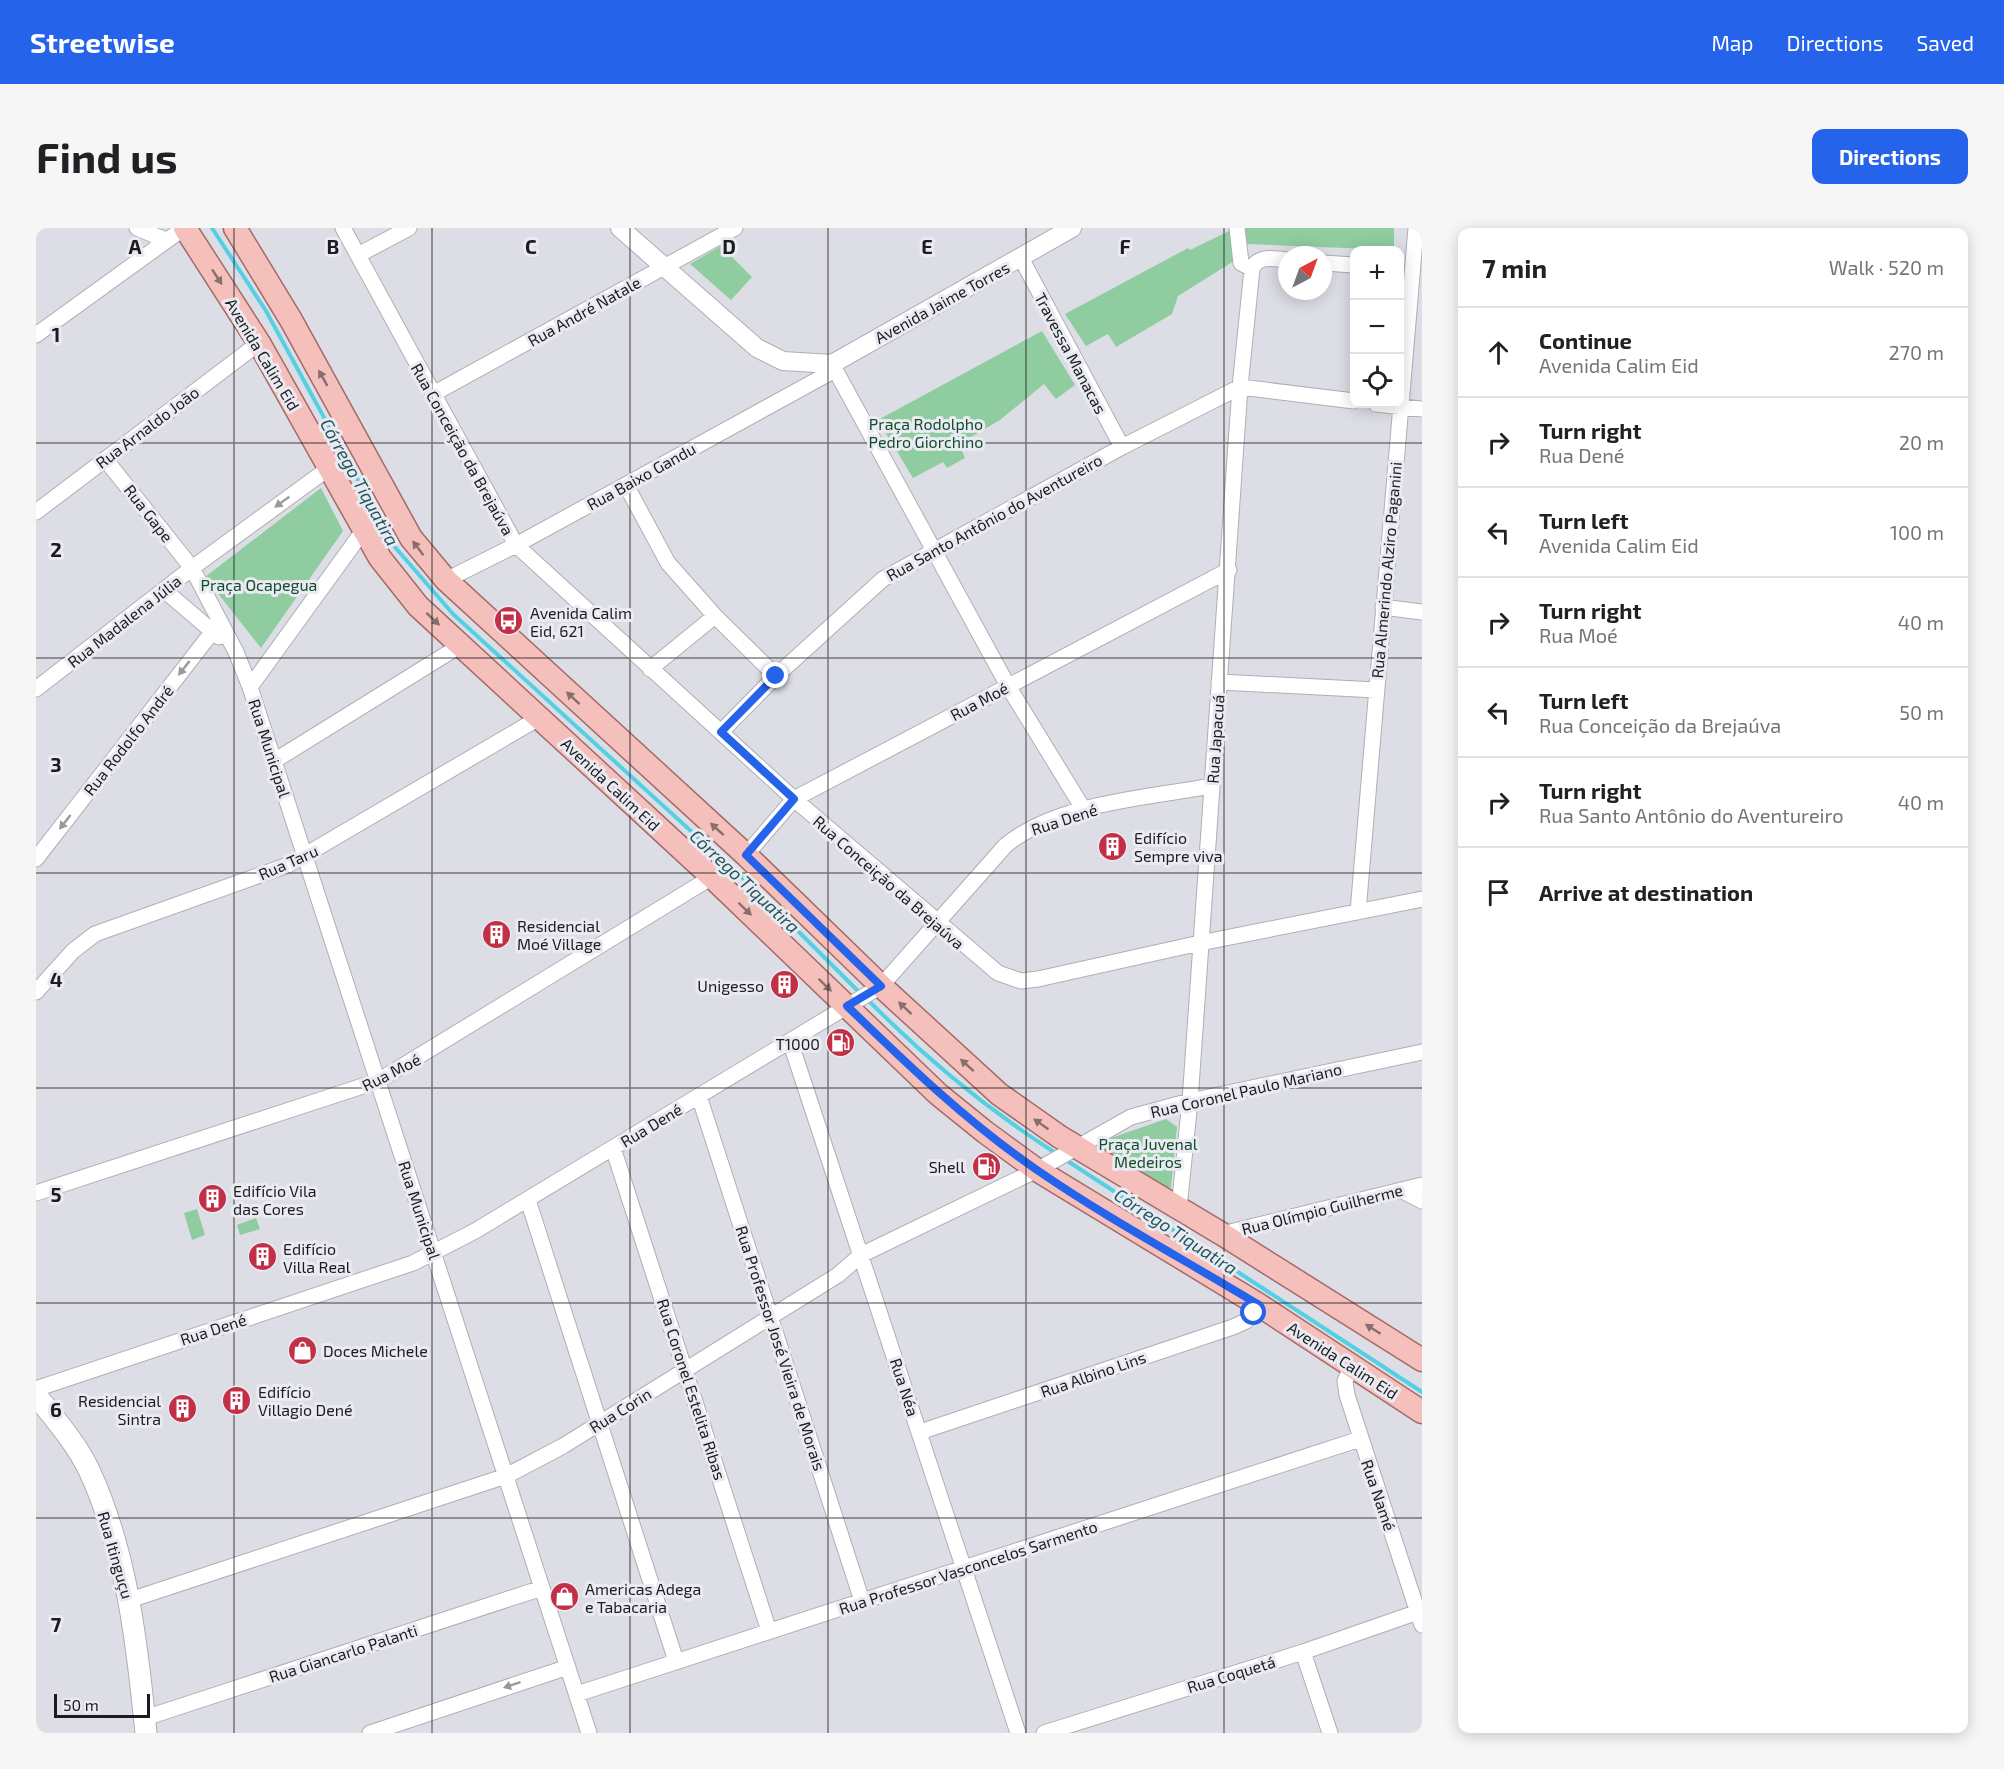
<!DOCTYPE html>
<html lang="en">
<head>
<meta charset="utf-8">
<style>
  :root { --surface:#fff; --page:#f6f6f6; --text:#202124; --muted:#757577; --line:#e0e0e0; --accent:#2563eb }
  body { margin:0; font-family:"Exo 2",sans-serif; background:var(--page); color:var(--text) }
  .controls { position:absolute; right:18px; top:18px; display:grid; overflow:hidden; border-radius:12px; box-shadow:0 3px 15px #0003 }
  .controls button { width:54px; height:54px; display:grid; place-items:center; padding:0; border:0; border-bottom:2px solid var(--line); background:var(--surface); color:var(--text); font:30px sans-serif }
  .compass { position:absolute; left:1242px; top:18px; width:54px; height:54px; border-radius:50%; background:var(--surface); box-shadow:0 3px 15px #0003; rotate:41deg }
  .scale { position:absolute; left:18px; bottom:15px; width:96px; box-sizing:border-box; padding-left:6px; border:3px solid #1c1c1f; border-top:0; font-size:16px; line-height:21px; white-space:nowrap; color:#1c1c1f; -webkit-text-stroke:4px #eaebf2; paint-order:stroke }
  .stop { position:absolute; width:18px; height:18px; margin:-14px; border:4px solid #2563eb; border-radius:50%; background:#fff }
  .stop.end { background:#2563eb; border-color:#fff; box-shadow:0 2px 6px #0008 }
  .list { margin:0; padding:0; list-style:none }
  h2 { display:flex; justify-content:space-between; align-items:center; height:78px; margin:0; padding:0 24px; font-size:26px }
  h2 small { font-size:20px; font-weight:400; color:var(--muted) }
  .list li { display:grid; grid-template-columns:39px 1fr auto; gap:18px; align-items:center; box-sizing:border-box; height:90px; padding:0 24px; border-top:2px solid var(--line) }
  .list b { display:block; font-size:22px; white-space:nowrap }
  .list p { margin:0; font-size:20px; white-space:nowrap; color:var(--muted) }
  .list em { font-size:20px; font-style:normal; color:var(--muted) }
  .icon { flex:none; width:33px; height:33px; fill:none; stroke:currentColor; stroke-width:2; stroke-linecap:round; stroke-linejoin:round }
  .map { position:relative; flex:none; width:1386px; height:1505px; overflow:hidden; border-radius:12px }
  header { display:flex; align-items:center; gap:36px; box-sizing:border-box; height:84px; padding:0 30px; background:var(--accent); color:#fff }
  header strong { font-size:28px }
  nav { display:flex; gap:33px; margin-inline-start:auto; font-size:21px }
  .intro { display:flex; align-items:center; justify-content:space-between; box-sizing:border-box; height:144px; padding:0 36px }
  h1 { margin:0; font-size:42px }
  .button { padding:15px 27px; border-radius:12px; background:var(--accent); color:#fff; font-size:21px; font-weight:700 }
  main { display:flex; gap:36px; padding:0 36px }
  aside { flex:1; background:var(--surface); border-radius:12px; box-shadow:0 3px 15px #0003 }
  .map>svg:first-child { display:block }
</style>
</head>
<body>
<header>
<strong>Streetwise</strong>
<nav><a>Map</a><a>Directions</a><a>Saved</a></nav>
</header>
<div class="intro"><h1>Find us</h1><a class="button">Directions</a></div>
<main>
<div class="map">
<svg width="1386" height="1505" viewBox="0 0 1386 1505">
  <rect width="100%" height="100%" fill="#dddee5"/>
  <!-- green -->
  <path fill="#8fcc9f" d="M1208,0H1358V22L1211,16Z
    M1195,2L1198,33L1142,68L1136,86L1080,119L1072,106L1050,118L1029,86L1152,20L1154,22Z
    M685,18L716,49L695,72L654,36Z
    M1006,103L1039,157L1020,171L1008,156L964,192L923,216L929,230L911,240L907,234L877,250L842,192Z
    M285,260L307,303L225,420L169,349Z
    M1130,891L1141,899L1135,959L1132,962L1071,927L1068,922L1072,911Z
    M161,981L169,1007L156,1012L148,985Z
    M220,990L224,1001L204,1007L201,997Z"/>
  <g fill="none" stroke-linecap="round" stroke-linejoin="round">
    <!-- stream -->
    <path stroke="#55d0e3" stroke-width="4" d="M176,0L230,83L358,318L417,386L735,676L824,765
      M830,770C890,831 949,880 1021,926
      M1030,932L1386,1164"/>
    <defs>
      <path id="minor" d="M101,0L130,12
        M307,0L480,317L758,571L962,745L985,753L1002,751L1164,715L1386,671
        M1201,0L1205,35L1216,41
        M322,27L373,0
        M985,30L1086,219
        M1287,35L1318,37
        M0,107L148,0
        M796,136L972,458L1048,582
        M1204,159L1318,173
        M397,166L699,0
        M1340,176L1386,181
        M69,231L156,340L200,424L214,459L553,1505
        M590,257L632,335L679,388L740,448
        M0,284L223,115
        M410,352L480,317L799,142
        M128,362L183,409
        M1347,379L1386,384
        M614,441L679,388
        M1183,454L1340,462
        M214,459L327,303
        M0,461L156,340L293,240
        M685,504L740,448L847,351L1086,219L1204,159
        M238,533L425,417
        M710,627L758,571L1193,342
        M0,631L184,394
        M1322,684L1380,0
        M0,764L37,723L59,706L252,637L503,490
        M754,813L982,1505
        M663,868L826,1373
        M577,920L733,1403
        M1365,962L1386,973
        M0,965L342,853L676,649
        M492,972L640,1433
        M1143,980L1154,873L1204,159L1216,41C1223,26 1237,31 1251,32
        M1186,1006L1386,957
        M1316,1137L1309,1153L1311,1167L1386,1397
        M0,1161L377,1035L439,1003L845,758L969,618C1019,575 1112,570 1175,558
        M884,1204L1197,1099L1210,1093L1223,1077
        M94,1372L470,1248L527,1218L802,1047L825,1027L1001,942L1095,889L1154,873L1386,824
        M1267,1424L1294,1505
        M541,1466L1324,1211
        M109,1490L506,1360
        M334,1505L532,1439
        M1008,1505L1267,1424L1382,1384"/>
      <path id="tertiary" d="M584,0L721,120L747,133L796,136L1036,0"/>
      <path id="secondary" d="M0,1167C18,1190 40,1215 53,1242C91,1324 101,1415 110,1505"/>
      <path id="primary" d="M149,0L223,115L344,330L382,378L676,649L902,866L949,904L1001,942L1223,1077L1386,1184
        M199,0L255,92L375,310L410,352L710,627L845,758L963,866L1024,909L1186,1006L1386,1132"/>
    </defs>
    <!-- minor casing -->
    <use href="#minor" stroke="#aeafb6" stroke-width="17"/>
    <!-- tertiary casing -->
    <use href="#tertiary" stroke="#aeafb6" stroke-width="20"/>
    <!-- secondary casing -->
    <use href="#secondary" stroke="#aeafb6" stroke-width="23"/>
    <!-- primary casing -->
    <use href="#primary" stroke="#a46a66" stroke-width="25"/>
    <!-- minor -->
    <use href="#minor" stroke="#fff" stroke-width="15"/>
    <!-- tertiary -->
    <use href="#tertiary" stroke="#fff" stroke-width="18"/>
    <!-- secondary -->
    <use href="#secondary" stroke="#fff" stroke-width="21"/>
    <!-- primary -->
    <use href="#primary" stroke="#f5bfbb" stroke-width="22"/>
  </g>
  <!-- one-way arrows -->
  <defs><path id="oneway-solid" d="M-6-.8H1V-3.2L6.5 0L1 3.2V.8H-6Z" transform="scale(1.5)"/></defs>
  <g fill="#886e6d">
    <use href="#oneway-solid" transform="translate(181 49) rotate(57)"/>
    <use href="#oneway-solid" transform="translate(287 150) rotate(-119)"/>
    <use href="#oneway-solid" transform="translate(382 320) rotate(-127)"/>
    <use href="#oneway-solid" transform="translate(397 391) rotate(43)"/>
    <use href="#oneway-solid" transform="translate(537 470) rotate(-137)"/>
    <use href="#oneway-solid" transform="translate(681 601) rotate(-138)"/>
    <use href="#oneway-solid" transform="translate(709 681) rotate(44)"/>
    <use href="#oneway-solid" transform="translate(789 757) rotate(44)"/>
    <use href="#oneway-solid" transform="translate(869 780) rotate(-137)"/>
    <use href="#oneway-solid" transform="translate(931 837) rotate(-138)"/>
    <use href="#oneway-solid" transform="translate(1005 896) rotate(-145)"/>
    <use href="#oneway-solid" transform="translate(1337 1101) rotate(-148)"/>
  </g>
  <g fill="#99999a">
    <use href="#oneway-solid" transform="translate(246 274) rotate(144)"/>
    <use href="#oneway-solid" transform="translate(148 440) rotate(128)"/>
    <use href="#oneway-solid" transform="translate(29 594) rotate(128)"/>
    <use href="#oneway-solid" transform="translate(476 1457) rotate(162)"/>
  </g>
  <g fill="none" stroke-linecap="round" stroke-linejoin="round">
    <!-- route -->
    <path stroke="#2563eb" stroke-width="8" d="M740,448L685,504L758,571L710,627L845,758L811,778C871,836 931,894 1001,942C1072,991 1149,1032 1223,1077L1218,1085"/>
  </g>
  <!-- grid -->
  <path fill="none" stroke="#1c1c1f" stroke-width="1.5" stroke-opacity="0.55" d="M198,0V1505M396,0V1505M594,0V1505M792,0V1505M990,0V1505M1188,0V1505M0,215H1386M0,430H1386M0,645H1386M0,860H1386M0,1075H1386M0,1290H1386"/>
  <!-- icons -->
  <defs>
    <symbol id="bus-disc" viewBox="-11 -11 22 22"><circle r="9.5" fill="#c13046" stroke="#eaebf2"/><path d="M-5-6H5V4H4V6H2V4H-2V6H-4V4H-5ZM-3.5-4V0h7V-4ZM-3.5 1.2v1.5H-2V1.2ZM2 1.2v1.5H3.5V1.2Z" fill="#fff"/></symbol>
    <symbol id="building-disc" viewBox="-11 -11 22 22"><circle r="9.5" fill="#c13046" stroke="#eaebf2"/><path d="M-4-6H4V6H1V3H-1V6H-4ZM-2.5-4.3h1.7v1.8h-1.7ZM.8-4.3h1.7v1.8H.8ZM-2.5-1h1.7V.8h-1.7ZM.8-1h1.7V.8H.8Z" fill="#fff"/></symbol>
    <symbol id="fuel-disc" viewBox="-11 -11 22 22"><circle r="9.5" fill="#c13046" stroke="#eaebf2"/><path d="M-5.5-6h7V0h2V4h1.3V-2.5L3-4.5l.8-.8L6-3V5H2.5V1h-1V6h-7ZM-4.2-4.7v3.2H.2V-4.7Z" fill="#fff"/></symbol>
    <symbol id="shop-disc" viewBox="-11 -11 22 22"><circle r="9.5" fill="#c13046" stroke="#eaebf2"/><path d="M-5-2.5h2.3a2.7 3.5 0 0 1 5.4 0H5L5.5 6h-11ZM-1.5-2.5h3a1.5 2.3 0 0 0-3 0Z" fill="#fff"/></symbol>
  </defs>
  <g fill-rule="evenodd">
    <use href="#bus-disc" x="456" y="376" width="33" height="33"/>
    <use href="#building-disc" x="1060" y="602" width="33" height="33"/>
    <use href="#building-disc" x="444" y="690" width="33" height="33"/>
    <use href="#building-disc" x="732" y="740" width="33" height="33"/>
    <use href="#fuel-disc" x="788" y="798" width="33" height="33"/>
    <use href="#fuel-disc" x="934" y="922" width="33" height="33"/>
    <use href="#building-disc" x="160" y="954" width="33" height="33"/>
    <use href="#building-disc" x="210" y="1012" width="33" height="33"/>
    <use href="#shop-disc" x="250" y="1106" width="33" height="33"/>
    <use href="#building-disc" x="184" y="1156" width="33" height="33"/>
    <use href="#building-disc" x="130" y="1164" width="33" height="33"/>
    <use href="#shop-disc" x="512" y="1352" width="33" height="33"/>
  </g>
  <g text-anchor="middle" dominant-baseline="central" stroke-width="6" stroke-linejoin="round" paint-order="stroke">
    <!-- street labels -->
    <g font-size="16" fill="#1c1c1f" stroke="#eaebf2">
      <text transform="translate(906 74) rotate(-29)">Avenida Jaime Torres</text>
      <text transform="translate(548 83) rotate(-29)">Rua André Natale</text>
      <text transform="translate(1035 125) rotate(62)">Travessa Manacas</text>
      <text transform="translate(227 126) rotate(59)">Avenida Calim Eid</text>
      <text transform="translate(111 199) rotate(-37)">Rua Arnaldo João</text>
      <text transform="translate(427 221) rotate(61)">Rua Conceição da Brejaúva</text>
      <text transform="translate(605 248) rotate(-29)">Rua Baixo Gandu</text>
      <text transform="translate(113 285) rotate(52)">Rua Gape</text>
      <text transform="translate(958 289) rotate(-29)">Rua Santo Antônio do Aventureiro</text>
      <text transform="translate(1350 342) rotate(-85)">Rua Almerindo Alziro Paganini</text>
      <text transform="translate(88 393) rotate(-38)">Rua Madalena Júlia</text>
      <text transform="translate(943 473) rotate(-28)">Rua Moé</text>
      <text transform="translate(1179 511) rotate(-86)">Rua Japacuá</text>
      <text transform="translate(92 512) rotate(-52)">Rua Rodolfo André</text>
      <text transform="translate(234 520) rotate(72)">Rua Municipal</text>
      <text transform="translate(575 556) rotate(43)">Avenida Calim Eid</text>
      <text transform="translate(1028 591) rotate(-18)">Rua Dené</text>
      <text transform="translate(252 634) rotate(-24)">Rua Taru</text>
      <text transform="translate(853 654) rotate(41)">Rua Conceição da Brejaúva</text>
      <text transform="translate(355 844) rotate(-27)">Rua Moé</text>
      <text transform="translate(1210 862) rotate(-13)">Rua Coronel Paulo Mariano</text>
      <text transform="translate(615 897) rotate(-31)">Rua Dené</text>
      <text transform="translate(1286 981) rotate(-14)">Rua Olímpio Guilherme</text>
      <text transform="translate(384 982) rotate(72)">Rua Municipal</text>
      <text transform="translate(177 1101) rotate(-18)">Rua Dené</text>
      <text transform="translate(745 1120) rotate(72)">Rua Professor José Vieira de Morais</text>
      <text transform="translate(1307 1132) rotate(33)">Avenida Calim Eid</text>
      <text transform="translate(1057 1146) rotate(-19)">Rua Albino Lins</text>
      <text transform="translate(869 1159) rotate(72)">Rua Néa</text>
      <text transform="translate(656 1161) rotate(72)">Rua Coronel Estelita Ribas</text>
      <text transform="translate(584 1182) rotate(-32)">Rua Corin</text>
      <text transform="translate(1343 1267) rotate(71)">Rua Namé</text>
      <text transform="translate(80 1327) rotate(74)">Rua Itinguçu</text>
      <text transform="translate(932 1339) rotate(-18)">Rua Professor Vasconcelos Sarmento</text>
      <text transform="translate(307 1425) rotate(-18)">Rua Giancarlo Palanti</text>
      <text transform="translate(1195 1446) rotate(-17)">Rua Coquetá</text>
    </g>
    <!-- park labels -->
    <g font-size="16" fill="#134d29" stroke="#eaebf2">
      <text x="890" y="195">Praça Rodolpho<tspan x="890" dy="18">Pedro Giorchino</tspan></text>
      <text x="223" y="356">Praça Ocapegua</text>
      <text x="1112" y="915">Praça Juvenal<tspan x="1112" dy="18">Medeiros</tspan></text>
    </g>
    <!-- poi labels -->
    <g font-size="16" fill="#1c1c1f" stroke="#eaebf2" text-anchor="start">
      <text x="494" y="384">Avenida Calim<tspan x="494" dy="18">Eid, 621</tspan></text>
      <text x="1098" y="609">Edifício<tspan x="1098" dy="18">Sempre viva</tspan></text>
      <text x="481" y="697">Residencial<tspan x="481" dy="18">Moé Village</tspan></text>
      <text x="728" y="757" text-anchor="end">Unigesso</text>
      <text x="784" y="815" text-anchor="end">T1000</text>
      <text x="929" y="938" text-anchor="end">Shell</text>
      <text x="197" y="962">Edifício Vila<tspan x="197" dy="18">das Cores</tspan></text>
      <text x="247" y="1020">Edifício<tspan x="247" dy="18">Villa Real</tspan></text>
      <text x="287" y="1122">Doces Michele</text>
      <text x="222" y="1163">Edifício<tspan x="222" dy="18">Villagio Dené</tspan></text>
      <text x="125" y="1172" text-anchor="end">Residencial<tspan x="125" dy="18">Sintra</tspan></text>
      <text x="549" y="1360">Americas Adega<tspan x="549" dy="18">e Tabacaria</tspan></text>
    </g>
    <!-- water labels -->
    <g font-size="18" font-style="italic" fill="#22565e" stroke="#eaebf2">
      <text transform="translate(324 254) rotate(61)">Córrego Tiquatira</text>
      <text transform="translate(709 653) rotate(43)">Córrego Tiquatira</text>
      <text transform="translate(1140 1003) rotate(33)">Córrego Tiquatira</text>
    </g>
  </g>
  <g font-size="20" text-anchor="middle" font-weight="bold" fill="#1c1c1f" stroke="#eaebf2" stroke-width="6" stroke-linejoin="round" paint-order="stroke">
    <text x="99" y="26">A</text>
    <text x="297" y="26">B</text>
    <text x="495" y="26">C</text>
    <text x="693" y="26">D</text>
    <text x="891" y="26">E</text>
    <text x="1089" y="26">F</text>
    <text x="20" y="114">1</text>
    <text x="20" y="329">2</text>
    <text x="20" y="544">3</text>
    <text x="20" y="759">4</text>
    <text x="20" y="974">5</text>
    <text x="20" y="1189">6</text>
    <text x="20" y="1404">7</text>
  </g>
</svg>
<div class="controls">
<button>+</button>
<button>−</button>
<button><svg class="icon" aria-label="locate" viewBox="0 0 24 24"><circle cx="12" cy="12" r="6"/><path d="M12 2v4M12 18v4M2 12h4M18 12h4"/></svg></button>
</div>
<svg class="compass" viewBox="-18 -18 36 36"><path d="M0-13l5 13h-10z" fill="#e53935"/><path d="M0 13l5-13h-10z" fill="#757577"/></svg>
<div class="scale">50 m</div>
<div class="stop" style="left:1218px;top:1085px"></div>
<div class="stop end" style="left:740px;top:448px"></div>
</div>
<aside>
<h2>7 min<small>Walk · 520 m</small></h2>
<ul class="list">
<li><svg class="icon" aria-label="ahead" viewBox="0 0 24 24"><path d="M12 20V5M6 11l6-6 6 6"/></svg><div><b>Continue</b><p>Avenida Calim Eid</p></div><em>270 m</em></li>
<li><svg class="icon" aria-label="right" viewBox="0 0 24 24"><path d="M7 20v-9h11M14 6l5 5-5 5"/></svg><div><b>Turn right</b><p>Rua Dené</p></div><em>20 m</em></li>
<li><svg class="icon" aria-label="left" viewBox="0 0 24 24"><path d="M17 20v-9H6M10 6l-5 5 5 5"/></svg><div><b>Turn left</b><p>Avenida Calim Eid</p></div><em>100 m</em></li>
<li><svg class="icon" aria-label="right" viewBox="0 0 24 24"><path d="M7 20v-9h11M14 6l5 5-5 5"/></svg><div><b>Turn right</b><p>Rua Moé</p></div><em>40 m</em></li>
<li><svg class="icon" aria-label="left" viewBox="0 0 24 24"><path d="M17 20v-9H6M10 6l-5 5 5 5"/></svg><div><b>Turn left</b><p>Rua Conceição da Brejaúva</p></div><em>50 m</em></li>
<li><svg class="icon" aria-label="right" viewBox="0 0 24 24"><path d="M7 20v-9h11M14 6l5 5-5 5"/></svg><div><b>Turn right</b><p>Rua Santo Antônio do Aventureiro</p></div><em>40 m</em></li>
<li><svg class="icon" aria-label="arrive" viewBox="0 0 24 24"><path d="M6 21V4h12l-3 4 3 4H6"/></svg><div><b>Arrive at destination</b></div></li>
</ul>
</aside>
</main>
</body>
</html>
